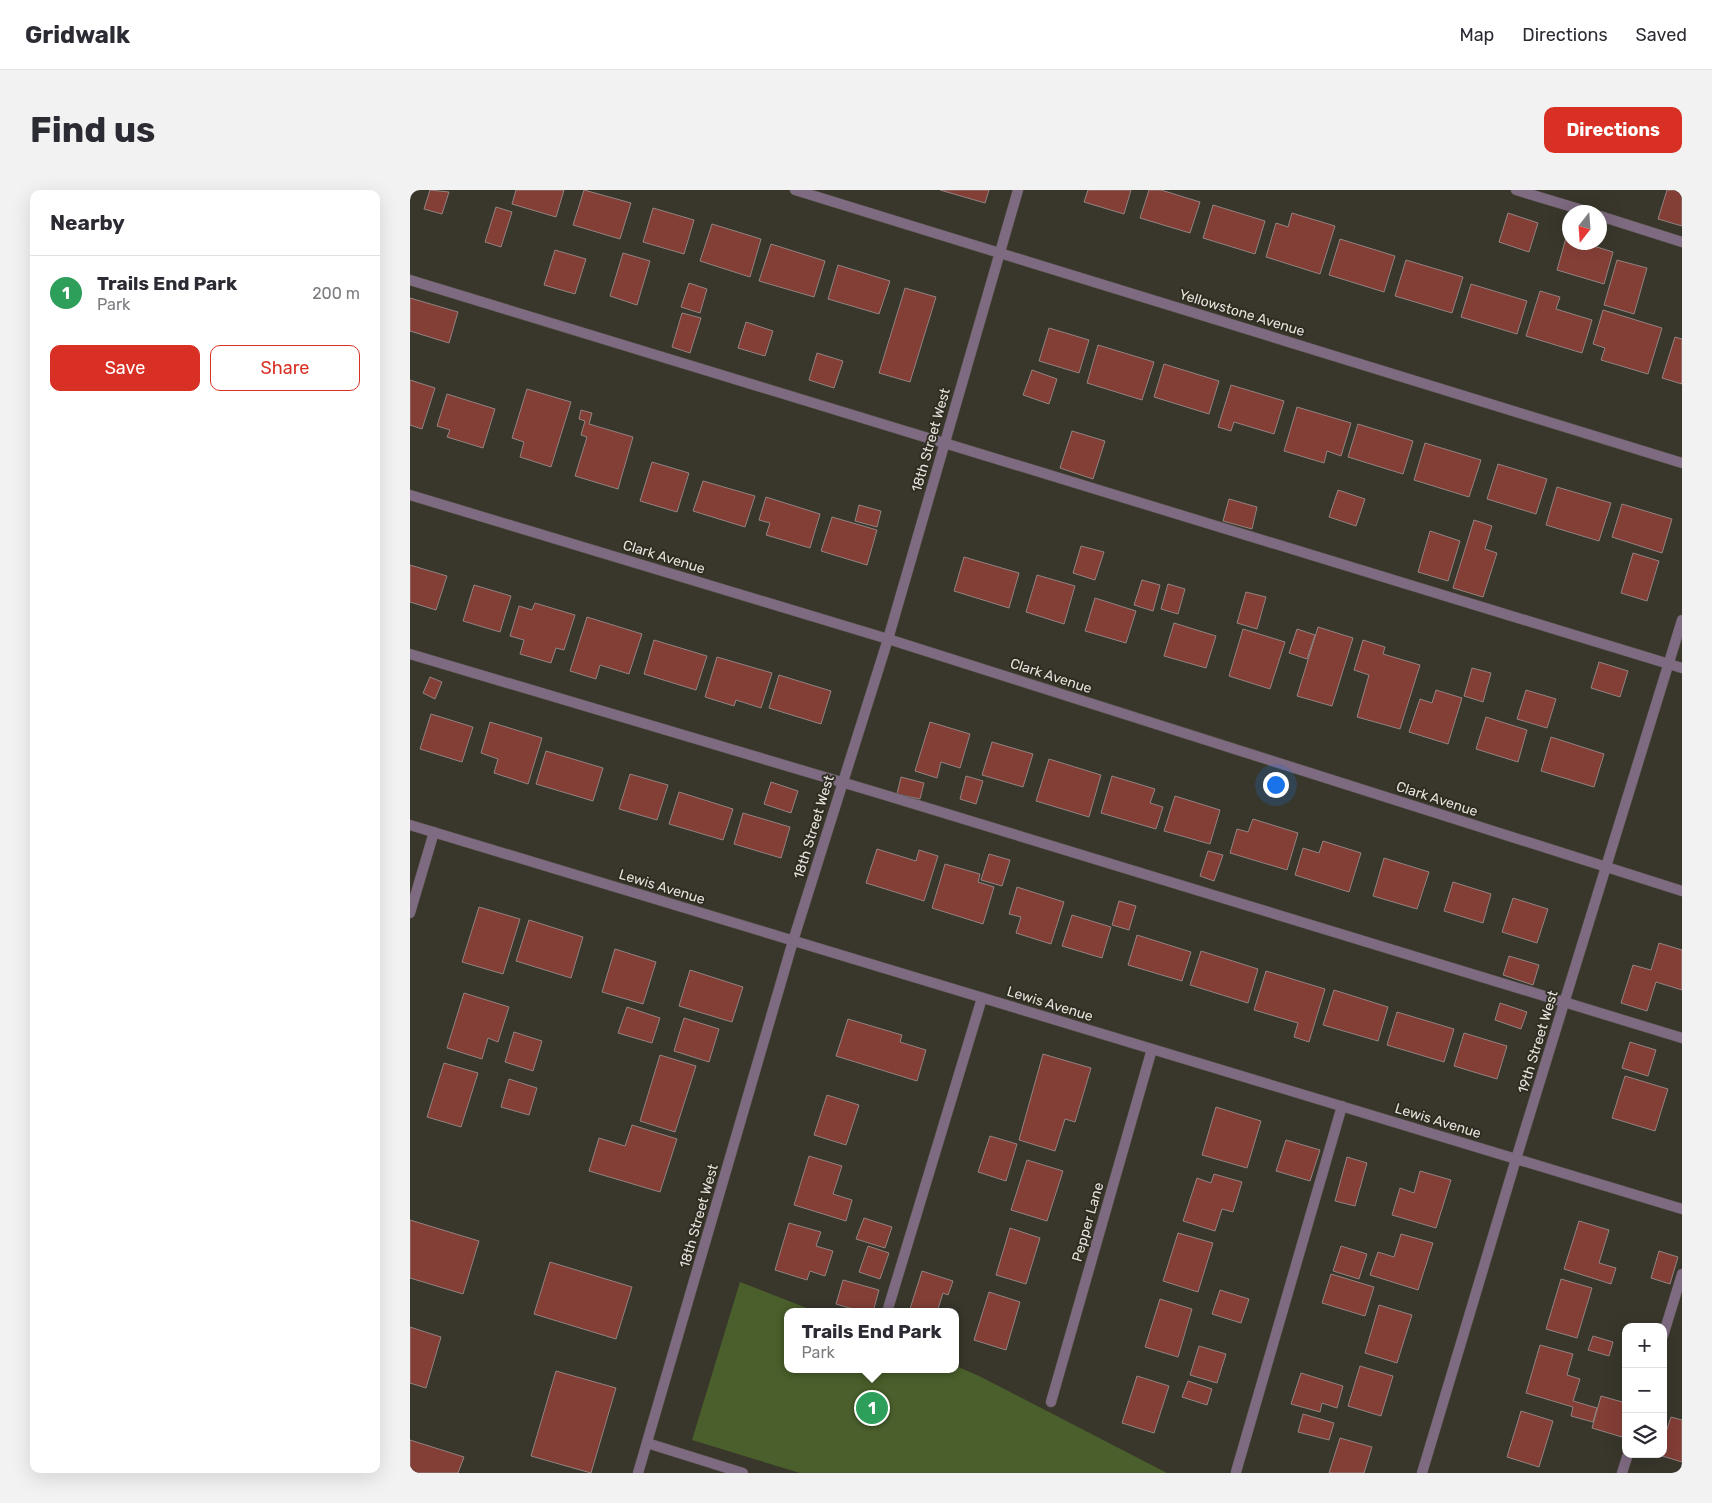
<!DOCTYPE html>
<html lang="en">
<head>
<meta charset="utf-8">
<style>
  :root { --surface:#fff; --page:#f2f2f3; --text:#2b2b33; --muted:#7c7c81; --line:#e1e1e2; --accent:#d93025 }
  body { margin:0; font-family:Rubik,sans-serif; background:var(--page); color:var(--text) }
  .controls { position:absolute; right:15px; bottom:15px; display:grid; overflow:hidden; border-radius:10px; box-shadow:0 5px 20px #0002 }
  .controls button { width:45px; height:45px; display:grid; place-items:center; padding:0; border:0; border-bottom:1px solid var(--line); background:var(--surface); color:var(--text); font:25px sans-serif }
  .compass { position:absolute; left:1152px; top:15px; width:45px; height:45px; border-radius:50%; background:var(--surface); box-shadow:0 5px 20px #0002; rotate:197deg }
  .you { position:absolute; left:865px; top:594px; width:18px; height:18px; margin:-12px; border:4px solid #fff; border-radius:50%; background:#1a73e8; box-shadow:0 0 0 8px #1a73e833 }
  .badge { display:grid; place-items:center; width:32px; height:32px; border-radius:50%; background:var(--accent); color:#fff; font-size:16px; font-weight:700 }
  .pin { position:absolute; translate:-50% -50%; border:2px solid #fff; box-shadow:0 1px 5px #0006 }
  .popup { position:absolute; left:374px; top:1118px; width:175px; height:65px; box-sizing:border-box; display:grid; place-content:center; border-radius:10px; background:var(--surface); filter:drop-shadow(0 1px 4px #0005); font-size:16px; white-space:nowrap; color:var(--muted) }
  .popup b { font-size:19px; color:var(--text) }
  .popup::after { content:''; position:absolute; left:50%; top:100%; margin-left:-10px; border:10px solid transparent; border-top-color:var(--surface) }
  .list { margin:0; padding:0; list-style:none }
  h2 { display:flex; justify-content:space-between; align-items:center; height:65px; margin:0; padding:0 20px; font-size:21px }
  h2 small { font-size:16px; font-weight:400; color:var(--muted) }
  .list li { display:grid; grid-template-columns:32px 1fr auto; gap:15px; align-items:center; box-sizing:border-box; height:75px; padding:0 20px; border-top:1px solid var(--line) }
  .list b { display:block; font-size:19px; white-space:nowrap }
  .list p { margin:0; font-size:16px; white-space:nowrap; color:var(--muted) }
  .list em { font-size:16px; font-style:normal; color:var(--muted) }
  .actions { display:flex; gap:10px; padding:15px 20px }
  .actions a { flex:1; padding:11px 0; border:1px solid var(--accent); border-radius:10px; text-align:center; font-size:18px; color:var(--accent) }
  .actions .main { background:var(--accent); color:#fff }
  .icon { flex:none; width:28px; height:28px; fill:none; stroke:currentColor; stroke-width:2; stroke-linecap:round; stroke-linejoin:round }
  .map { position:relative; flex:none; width:1272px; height:1283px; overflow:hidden; border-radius:10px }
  header { display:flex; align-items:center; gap:30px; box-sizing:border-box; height:70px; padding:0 25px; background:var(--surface); border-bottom:1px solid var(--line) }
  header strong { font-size:24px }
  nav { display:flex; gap:28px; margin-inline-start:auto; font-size:18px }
  .intro { display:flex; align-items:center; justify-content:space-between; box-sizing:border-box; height:120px; padding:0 30px }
  h1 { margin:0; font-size:35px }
  .button { padding:12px 22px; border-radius:10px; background:var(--accent); color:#fff; font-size:18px; font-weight:700 }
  main { display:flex; gap:30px; padding:0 30px }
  aside { flex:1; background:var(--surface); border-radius:10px; box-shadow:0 5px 20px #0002 }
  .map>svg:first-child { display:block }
</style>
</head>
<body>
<header>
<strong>Gridwalk</strong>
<nav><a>Map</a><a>Directions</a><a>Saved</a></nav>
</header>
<div class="intro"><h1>Find us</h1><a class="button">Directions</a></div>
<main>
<aside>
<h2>Nearby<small></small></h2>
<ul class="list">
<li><span class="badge" style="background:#2e9e5b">1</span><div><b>Trails End Park</b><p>Park</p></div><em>200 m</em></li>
</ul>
<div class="actions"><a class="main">Save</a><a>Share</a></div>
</aside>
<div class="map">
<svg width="1272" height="1283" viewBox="0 0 1272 1283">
  <rect width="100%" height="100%" fill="#39372c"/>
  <!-- green -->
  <path fill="#4a5f2b" d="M330,1092L407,1122H378V1179H546V1176L569,1186L757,1283H390L282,1250Z"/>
  <!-- building -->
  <path fill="#833e36" stroke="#928381" d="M20,0L39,2L32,24L14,19Z
    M106,0H154L146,27L102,14Z
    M174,0L221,13L210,49L163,35Z
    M530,0H579L575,13Z
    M678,0H721L714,24L674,12Z
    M739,0H751L790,12L780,43L730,28Z
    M1257,0H1272V36L1248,29Z
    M803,15L855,31L845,64L793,48Z
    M86,17L102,22L91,57L75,52Z
    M243,18L284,30L274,64L233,52Z
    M882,23L925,36L910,84L856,67L866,33L878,37Z
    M1098,23L1128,33L1119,62L1089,52Z
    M302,34L351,49L340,87L290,71Z
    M1156,48L1160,49V52H1171L1203,62L1194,94L1147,80Z
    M930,49L985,66L974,102L919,85Z
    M361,54L415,71L404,107L349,91Z
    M145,60L176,69L165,104L134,95Z
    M213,63L240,71L227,115L200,106Z
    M996,70L1053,87L1042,123L985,106Z
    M1207,70L1237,78L1224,124L1194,115Z
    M428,75L480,91L469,124L418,109Z
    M279,93L297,99L290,123L271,117Z
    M1061,94L1117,111L1107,144L1051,127Z
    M495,98L526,107L500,192L469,183Z
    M1130,101L1150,107L1146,119L1182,130L1172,163L1116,146Z
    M0,108L48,122L39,153L0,141Z
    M1193,120L1252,138L1238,184L1191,170L1195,158L1183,154Z
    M272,123L291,128L280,163L262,157Z
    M336,132L363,141L355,166L328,158Z
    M639,138L679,150L669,183L629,171Z
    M1265,147L1272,149V194L1252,188Z
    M688,155L744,172L732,210L677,193Z
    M407,163L433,171L424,198L399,190Z
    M754,174L809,191L799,224L744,207Z
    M622,180L647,189L639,214L613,205Z
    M0,190L25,198L12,239L0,235Z
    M821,195L874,211L864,244L824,232L821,241L808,237Z
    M117,199L161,212L141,277L110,267L114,252L102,248Z
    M37,204L85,219L73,258L37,247L40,240L27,236Z
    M887,217L941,233L931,266L917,261L914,273L874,261Z
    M171,220L182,223L179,234L223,247L208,299L165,286L177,247L171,245L175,231L169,229Z
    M948,234L1003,251L993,284L938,267Z
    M662,241L695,251L683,289L650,278Z
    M1015,253L1071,270L1059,307L1004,290Z
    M242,272L279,283L267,322L230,311Z
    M1088,274L1137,289L1126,324L1077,309Z
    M293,291L345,306L335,337L283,321Z
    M1147,297L1201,313L1189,351L1136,335Z
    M928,300L955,309L946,336L919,327Z
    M356,307L410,324L400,358L356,345L360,333L349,330Z
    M819,309L847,317L842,339L813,331Z
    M1212,314L1262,329L1252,363L1202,347Z
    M449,315L471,321L467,337L445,331Z
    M422,327L467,340L457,375L411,361Z
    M1064,330L1082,336L1075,359L1087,363L1073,407L1043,398Z
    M1020,341L1050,351L1038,391L1008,382Z
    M671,356L694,362L685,390L663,383Z
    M1223,363L1249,371L1237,411L1211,403Z
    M554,367L609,383L599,418L544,401Z
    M0,375L37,386L26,420L0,412Z
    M627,385L665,396L654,434L616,422Z
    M732,390L750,395L743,421L724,415Z
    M758,394L775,399L768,424L751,419Z
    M64,395L101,406L90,442L53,431Z
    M836,402L856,407L847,439L827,433Z
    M685,408L726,421L716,453L675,441Z
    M125,413L165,425L154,460L146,458L141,473L110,464L114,450L100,446L109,416L122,420Z
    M177,427L232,444L219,484L190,475L186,489L160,481Z
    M764,433L806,446L796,478L754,466Z
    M908,437L943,448L922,516L887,506Z
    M833,439L875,452L860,499L819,486Z
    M887,439L905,445L897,469L879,463Z
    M244,450L297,466L286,500L234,484Z
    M953,450L975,457L973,464L1010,475L990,539L947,527L959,485L944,480Z
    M307,467L362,483L351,518L326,510L324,516L295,507Z
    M1189,472L1218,481L1210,507L1181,498Z
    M1062,478L1081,483L1073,512L1054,506Z
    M369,485L421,501L411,534L359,518Z
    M20,487L32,492L25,509L13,503Z
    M1026,500L1052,508L1038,554L999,542L1010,509L1022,513Z
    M1116,500L1146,509L1137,538L1107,529Z
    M21,524L63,537L52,572L10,559Z
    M1076,527L1117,540L1108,572L1066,559Z
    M80,532L132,548L118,594L84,583L88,569L71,563Z
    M520,532L560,544L550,578L531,572L527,588L505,581Z
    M1141,547L1194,564L1184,597L1131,581Z
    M582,552L623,564L613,597L572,585Z
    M136,561L193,578L183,611L126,594Z
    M639,569L691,585L679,627L626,611Z
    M220,584L258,595L247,630L209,619Z
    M556,586L573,591L566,614L550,609Z
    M702,586L745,599L740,613L753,617L746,639L691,623Z
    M491,587L514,593L510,609L487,604Z
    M361,592L388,601L381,623L354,614Z
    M269,602L323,619L313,650L259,634Z
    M765,606L810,620L800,654L754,641Z
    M333,623L380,637L371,668L324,654Z
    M843,629L888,643L877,680L820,663L827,639L838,642Z
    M913,651L951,663L939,702L885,685L893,658L909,663Z
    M467,659L506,671L509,660L528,666L514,711L456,693Z
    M798,661L813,665L804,691L790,686Z
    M579,664L600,670L592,696L571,690Z
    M974,668L1019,682L1007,719L963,706Z
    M535,674L570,684L568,692L584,697L573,734L522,718Z
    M1043,692L1081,704L1073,733L1034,721Z
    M607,697L654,712L641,754L606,743L611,727L599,724Z
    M1103,708L1138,719L1127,753L1092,742Z
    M709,711L726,716L719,740L702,735Z
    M69,717L110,729L93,784L52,772Z
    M662,725L701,737L692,768L652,756Z
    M119,730L173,747L161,788L106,771Z
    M727,745L781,762L772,791L718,775Z
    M1249,753L1272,760V800L1246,792L1237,821L1211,813L1223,775L1241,780Z
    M205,759L246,772L233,814L192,802Z
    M791,761L848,779L838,813L780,795Z
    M1099,766L1129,775L1123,795L1093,785Z
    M280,780L333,797L322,832L269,816Z
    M856,781L915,799L899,852L884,847L888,833L844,820Z
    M924,800L978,817L968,851L913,835Z
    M54,803L99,817L88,852L78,848L72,869L37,858Z
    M1090,813L1117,822L1111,839L1085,830Z
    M217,817L250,828L242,853L208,843Z
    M987,822L1044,839L1034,872L977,855Z
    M274,828L309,839L299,872L264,861Z
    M438,829L492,845L490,852L516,860L507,891L426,866Z
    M104,842L132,851L123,881L95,872Z
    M1054,843L1097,856L1087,889L1044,876Z
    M1220,852L1246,860L1238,886L1212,878Z
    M633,864L681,878L665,932L655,929L645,961L609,950Z
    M250,865L286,876L265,942L230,931Z
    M34,873L68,883L51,937L17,927Z
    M1215,886L1258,899L1245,941L1202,928Z
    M99,889L127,898L119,925L91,917Z
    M417,905L449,915L436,955L404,945Z
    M806,917L851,931L837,978L792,965Z
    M222,935L267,949L250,1002L179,981L189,948L215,956Z
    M580,946L607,954L596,991L568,982Z
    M876,950L910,960L900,991L866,981Z
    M399,966L432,976L423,1004L442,1010L436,1031L384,1015Z
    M937,967L957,973L945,1016L925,1011Z
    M617,970L653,981L637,1031L601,1020Z
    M1010,981L1041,990L1026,1038L982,1025L990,998L1004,1003Z
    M804,984L832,992L823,1022L812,1019L805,1041L773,1031L787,988L801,993Z
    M454,1028L482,1037L475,1058L446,1049Z
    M0,1030L69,1051L53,1104L0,1088Z
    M1169,1031L1199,1040L1189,1073L1206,1078L1201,1094L1154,1079Z
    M379,1033L411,1042L406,1056L423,1061L415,1086L400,1081L397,1090L365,1080Z
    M600,1038L630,1048L616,1094L586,1085Z
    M768,1043L803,1053L788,1102L753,1091Z
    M991,1044L1023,1053L1008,1100L960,1085L968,1062L984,1067Z
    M458,1056L479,1063L470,1089L449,1082Z
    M931,1056L957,1064L949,1089L923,1081Z
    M1249,1061L1268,1067L1260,1094L1241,1088Z
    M140,1072L222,1097L206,1149L124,1124Z
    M512,1081L543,1091L538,1105L533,1103L527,1122H499Z
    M921,1084L964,1097L955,1126L912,1113Z
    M1151,1089L1182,1098L1167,1148L1136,1139Z
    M433,1090L469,1100L463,1122H453L426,1114Z
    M810,1100L839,1109L831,1133L802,1124Z
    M579,1102L610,1112L596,1160L564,1150Z
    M750,1109L782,1119L768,1167L735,1157Z
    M969,1115L1002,1125L987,1173L955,1163Z
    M0,1137L31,1147L16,1198L0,1193Z
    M1183,1146L1203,1152L1199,1166L1178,1160Z
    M1130,1155L1163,1164L1157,1185L1170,1189L1163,1211L1187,1218L1183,1232L1161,1226L1163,1217L1116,1203Z
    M789,1156L816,1164L807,1193L780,1185Z
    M950,1176L983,1186L971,1226L938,1216Z
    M146,1181L206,1198L181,1283L121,1266Z
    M891,1183L933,1196L927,1218L912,1213L910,1222L881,1214Z
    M727,1186L759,1196L744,1243L712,1233Z
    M778,1191L802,1199L797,1215L772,1207Z
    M1191,1206L1216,1213V1234L1212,1247L1182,1238Z
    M1111,1221L1143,1231L1129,1277L1097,1267Z
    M893,1224L924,1233L919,1250L888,1242Z
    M1261,1227L1272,1230V1272L1249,1265L1253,1264V1251Z
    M930,1248L962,1257L954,1283H919Z
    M0,1250L54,1267L48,1283H0Z"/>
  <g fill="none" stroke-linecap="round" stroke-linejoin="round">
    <defs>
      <path id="service" d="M1106,0L1179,22
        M1190,26L1272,52
        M0,90L1272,478
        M0,464L465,602L1272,848
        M477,1122L572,808
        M1253,1146L1272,1084
        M826,1282L932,916
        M1212,1283L1218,1264"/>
      <path id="minor" d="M385,0L1272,273
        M0,305L478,449L1272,701
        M0,723L24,642
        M641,1212L742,859
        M237,1253L333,1283
        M228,1283L383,751L478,449L608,0
        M1012,1283L1106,969"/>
      <path id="tertiary" d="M0,635L1272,1019
        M1106,969L1272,430"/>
    </defs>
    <!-- service casing -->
    <use href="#service" stroke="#555348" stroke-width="11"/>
    <!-- minor casing -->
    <use href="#minor" stroke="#555348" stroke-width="11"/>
    <!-- tertiary casing -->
    <use href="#tertiary" stroke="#555348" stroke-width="11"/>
    <!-- service -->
    <use href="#service" stroke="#7e6a81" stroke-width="10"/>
    <!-- minor -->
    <use href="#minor" stroke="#7e6a81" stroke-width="10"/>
    <!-- tertiary -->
    <use href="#tertiary" stroke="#7e6a81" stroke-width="10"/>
  </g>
  <g text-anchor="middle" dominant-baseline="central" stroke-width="4" stroke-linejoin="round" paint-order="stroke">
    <!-- street labels -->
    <g font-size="14" fill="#e5e3dd" stroke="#2f2d22">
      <text transform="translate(832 123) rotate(17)">Yellowstone Avenue</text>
      <text transform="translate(521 250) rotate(-74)">18th Street West</text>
      <text transform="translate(254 367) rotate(17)">Clark Avenue</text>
      <text transform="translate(641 486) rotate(18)">Clark Avenue</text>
      <text transform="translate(1027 609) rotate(18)">Clark Avenue</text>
      <text transform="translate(404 637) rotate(-73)">18th Street West</text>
      <text transform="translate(252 697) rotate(17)">Lewis Avenue</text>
      <text transform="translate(640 814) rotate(17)">Lewis Avenue</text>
      <text transform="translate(1128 852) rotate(-73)">19th Street West</text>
      <text transform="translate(1028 931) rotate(17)">Lewis Avenue</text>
      <text transform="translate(289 1026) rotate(-74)">18th Street West</text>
      <text transform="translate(678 1032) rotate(-74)">Pepper Lane</text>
    </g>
  </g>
</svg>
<div class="controls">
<button>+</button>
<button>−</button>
<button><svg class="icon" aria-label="layers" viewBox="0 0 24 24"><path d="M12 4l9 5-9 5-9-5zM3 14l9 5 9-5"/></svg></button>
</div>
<svg class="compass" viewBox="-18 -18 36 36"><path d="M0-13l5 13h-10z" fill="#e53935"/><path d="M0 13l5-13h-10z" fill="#7c7c81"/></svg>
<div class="you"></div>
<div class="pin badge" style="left:462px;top:1218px;background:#2e9e5b">1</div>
<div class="popup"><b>Trails End Park</b>Park</div>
</div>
</main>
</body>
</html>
